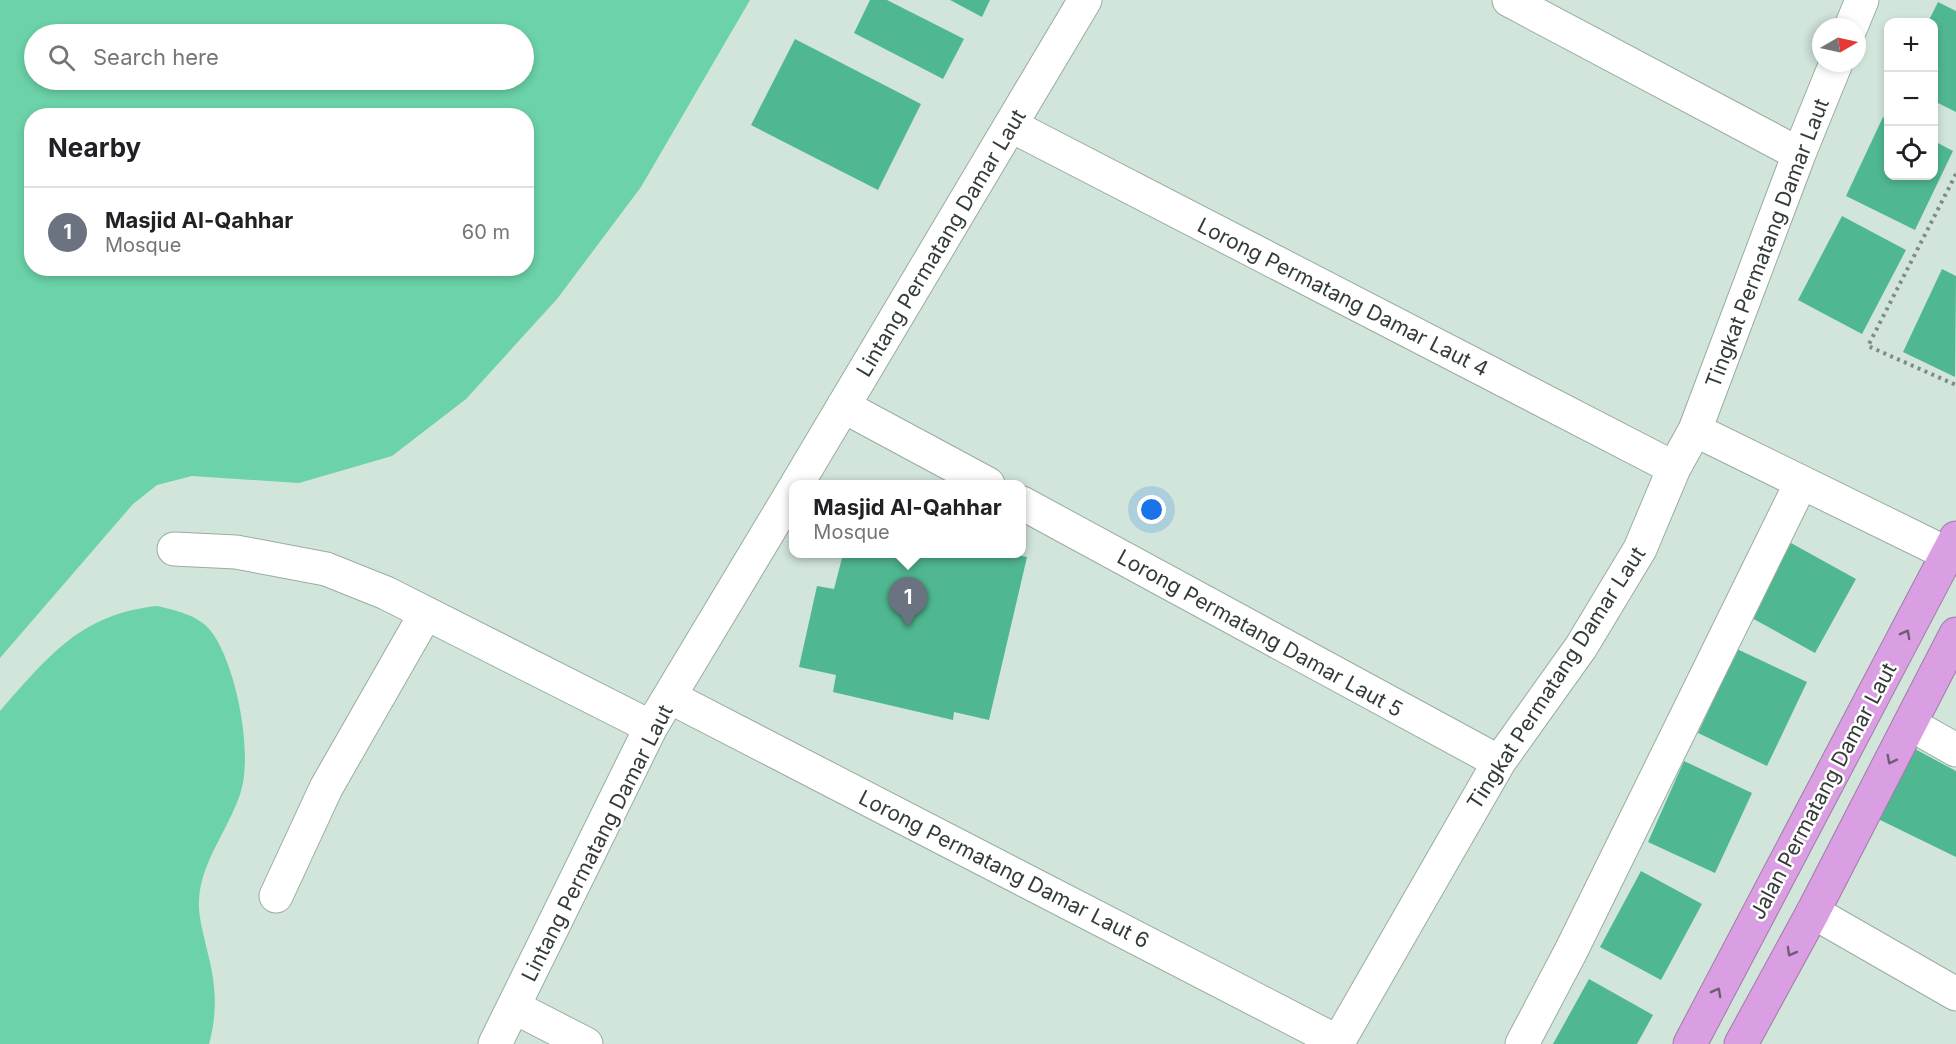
<!DOCTYPE html>
<html lang="en">
<head>
<meta charset="utf-8">
<style>
  :root { --surface:#fff; --page:#f6f6f6; --text:#202124; --muted:#757577; --line:#e0e0e0; --accent:#9c40ab }
  body { margin:0; font-family:Inter,sans-serif; background:var(--page); color:var(--text) }
  .controls { position:absolute; right:18px; top:18px; display:grid; overflow:hidden; border-radius:12px; box-shadow:0 3px 9px #0003 }
  .controls button { width:54px; height:54px; display:grid; place-items:center; padding:0; border:0; border-bottom:2px solid var(--line); background:var(--surface); color:var(--text); font:30px sans-serif }
  .compass { position:absolute; left:1812px; top:18px; width:54px; height:54px; border-radius:50%; background:var(--surface); box-shadow:0 3px 9px #0003; rotate:81deg }
  .you { position:absolute; left:1152px; top:510px; width:21px; height:21px; margin:-15px; border:4px solid #fff; border-radius:50%; background:#1a73e8; box-shadow:0 0 0 9px #1a73e833 }
  .badge { display:grid; place-items:center; width:39px; height:39px; border-radius:50%; background:var(--accent); color:#fff; font-size:20px; font-weight:700 }
  .pin { position:absolute; translate:-50% -50px; filter:drop-shadow(0 2px 3px #0008) }
  .pin::after { content:''; position:absolute; top:32px; width:21px; height:18px; background:inherit; clip-path:polygon(0 0,100% 0,50% 100%) }
  .popup { position:absolute; left:789px; top:480px; width:237px; height:78px; box-sizing:border-box; display:grid; place-content:center; border-radius:12px; background:var(--surface); filter:drop-shadow(0 2px 4px #0005); font-size:20px; white-space:nowrap; color:var(--muted) }
  .popup b { font-size:22px; color:var(--text) }
  .popup::after { content:''; position:absolute; left:50%; top:100%; margin-left:-12px; border:12px solid transparent; border-top-color:var(--surface) }
  .list { margin:0; padding:0; list-style:none }
  h2 { display:flex; justify-content:space-between; align-items:center; height:78px; margin:0; padding:0 24px; font-size:26px }
  h2 small { font-size:20px; font-weight:400; color:var(--muted) }
  .list li { display:grid; grid-template-columns:39px 1fr auto; gap:18px; align-items:center; box-sizing:border-box; height:90px; padding:0 24px; border-top:2px solid var(--line) }
  .list b { display:block; font-size:22px; white-space:nowrap }
  .list p { margin:0; font-size:20px; white-space:nowrap; color:var(--muted) }
  .list em { font-size:20px; font-style:normal; color:var(--muted) }
  .icon { flex:none; width:33px; height:33px; fill:none; stroke:currentColor; stroke-width:2; stroke-linecap:round; stroke-linejoin:round }
  .map { position:relative; flex:none; width:1956px; height:1044px; overflow:hidden }
  .search { position:absolute; background:var(--surface); box-shadow:0 3px 9px #0003; left:24px; top:24px; width:510px; height:66px; display:flex; align-items:center; gap:15px; box-sizing:border-box; padding:0 21px; border-radius:33px; color:var(--muted); font-size:22px }
  .panel { position:absolute; background:var(--surface); box-shadow:0 3px 9px #0003; left:24px; top:108px; width:510px; height:168px; border-radius:24px }
  .map>svg:first-child { display:block }
</style>
</head>
<body>
<div class="map">
<svg width="1956" height="1044" viewBox="0 0 1956 1044">
  <rect width="100%" height="100%" fill="#d1e5db"/>
  <!-- water -->
  <path fill="#6bd2a9" fill-rule="evenodd" d="M0,0H750L641,187L557,299L466,399L392,456L299,483L192,476L157,485L133,504L0,658ZM34,34H524V80H34ZM32,116H526V268H32Z
    M157,606C174,610 198,615 210,630C236,662 253,752 241,791C230,828 200,862 199,901C198,917 204,935 207,950C216,984 218,1011 209,1044H0V711C48,657 80,614 157,606Z"/>
  <!-- building -->
  <path fill="#50b891" d="M870,0H887L964,39L943,79L854,33Z
    M950,0H990L982,17Z
    M1938,2L1956,11V112L1934,101V22H1928Z
    M795,39L921,104L878,190L751,125Z
    M1883,117L1888,120V176H1934V141L1953,151L1915,230L1846,196Z
    M1842,216L1906,250L1862,334L1798,300Z
    M1942,269L1956,276L1955,377L1903,352Z
    M1791,543L1856,579L1815,653L1750,617Z
    M843,554H1011L1027,557L989,720L954,712L953,720L833,692L836,675L799,667L817,586L834,589Z
    M1737,649L1807,682L1767,766L1698,733Z
    M1915,749L1956,771V857L1876,818Z
    M1684,761L1752,793L1715,873L1648,842Z
    M1641,871L1702,904L1661,980L1600,947Z
    M1589,979L1653,1015L1637,1044H1553Z"/>
  <g fill="none" stroke-linecap="round" stroke-linejoin="round">
    <defs>
      <path id="minor" d="M1509,0L1799,154
        M1851,27L1862,0
        M1012,126L1674,468
        M843,406L988,484
        M1695,430L1948,554
        M797,484L1085,0
        M1022,503L1499,762
        M174,549L236,552L326,569L386,593L651,727
        M670,697L1338,1042
        M1910,724L1956,750
        M276,896L326,788L426,613
        M1813,912L1956,994
        M514,1007L586,1044
        M495,1044L651,727L794,489
        M1337,1044L1499,762L1581,647L1640,549L1674,468L1695,430L1799,154L1836,63
        M1522,1044L1571,951L1801,483"/>
      <path id="highway" d="M1690,1044L1956,538
        M1741,1044L1813,912L1956,634"/>
    </defs>
    <!-- minor casing -->
    <use href="#minor" stroke="#99aca3" stroke-width="35"/>
    <!-- highway casing -->
    <use href="#highway" stroke="#a07ca7" stroke-width="35"/>
    <!-- path -->
    <path stroke="#7e8b84" stroke-width="4" stroke-dasharray="3 4.5" stroke-linecap="butt" d="M1956,174L1868,346L1956,385"/>
    <!-- minor -->
    <use href="#minor" stroke="#fff" stroke-width="33"/>
    <!-- highway -->
    <use href="#highway" stroke="#da9ee3" stroke-width="33"/>
  </g>
  <!-- one-way arrows -->
  <defs><path id="oneway-chevron" d="M-2-3.5L2.5 0L-2 3.5" fill="none" stroke-width="1.6" stroke-linecap="round" stroke-linejoin="round" transform="scale(1.5)"/></defs>
  <g stroke="#6e5e74">
    <use href="#oneway-chevron" transform="translate(1906 634) rotate(-62)"/>
    <use href="#oneway-chevron" transform="translate(1891 760) rotate(117)"/>
    <use href="#oneway-chevron" transform="translate(1791 952) rotate(119)"/>
    <use href="#oneway-chevron" transform="translate(1717 992) rotate(-62)"/>
  </g>
  <g text-anchor="middle" dominant-baseline="central" stroke-width="5" stroke-linejoin="round" paint-order="stroke">
    <!-- street labels -->
    <g font-size="21" fill="#343c38" stroke="#fff">
      <text transform="translate(941 243) rotate(-59)">Lintang Permatang Damar Laut</text>
      <text transform="translate(1767 243) rotate(-69)">Tingkat Permatang Damar Laut</text>
      <text transform="translate(1343 297) rotate(27)">Lorong Permatang Damar Laut 4</text>
      <text transform="translate(1260 633) rotate(29)">Lorong Permatang Damar Laut 5</text>
      <text transform="translate(1556 678) rotate(-57)">Tingkat Permatang Damar Laut</text>
      <text transform="translate(1823 791) rotate(-62)">Jalan Permatang Damar Laut</text>
      <text transform="translate(597 843) rotate(-63)">Lintang Permatang Damar Laut</text>
      <text transform="translate(1004 869) rotate(27)">Lorong Permatang Damar Laut 6</text>
    </g>
  </g>
</svg>
<div class="controls">
<button>+</button>
<button>−</button>
<button><svg class="icon" aria-label="locate" viewBox="0 0 24 24"><circle cx="12" cy="12" r="6"/><path d="M12 2v4M12 18v4M2 12h4M18 12h4"/></svg></button>
</div>
<svg class="compass" viewBox="-18 -18 36 36"><path d="M0-13l5 13h-10z" fill="#e53935"/><path d="M0 13l5-13h-10z" fill="#757577"/></svg>
<div class="you"></div>
<div class="pin badge" style="left:908px;top:627px;background:#6b7280">1</div>
<div class="popup"><b>Masjid Al-Qahhar</b>Mosque</div>
<div class="search"><svg class="icon" aria-label="search" viewBox="0 0 24 24"><circle cx="10" cy="10" r="6"/><path d="M15 15l6 6"/></svg>Search here</div>
<section class="panel">
<h2>Nearby<small></small></h2>
<ul class="list">
<li><span class="badge" style="background:#6b7280">1</span><div><b>Masjid Al-Qahhar</b><p>Mosque</p></div><em>60 m</em></li>
</ul>
</section>
</div>
</body>
</html>
